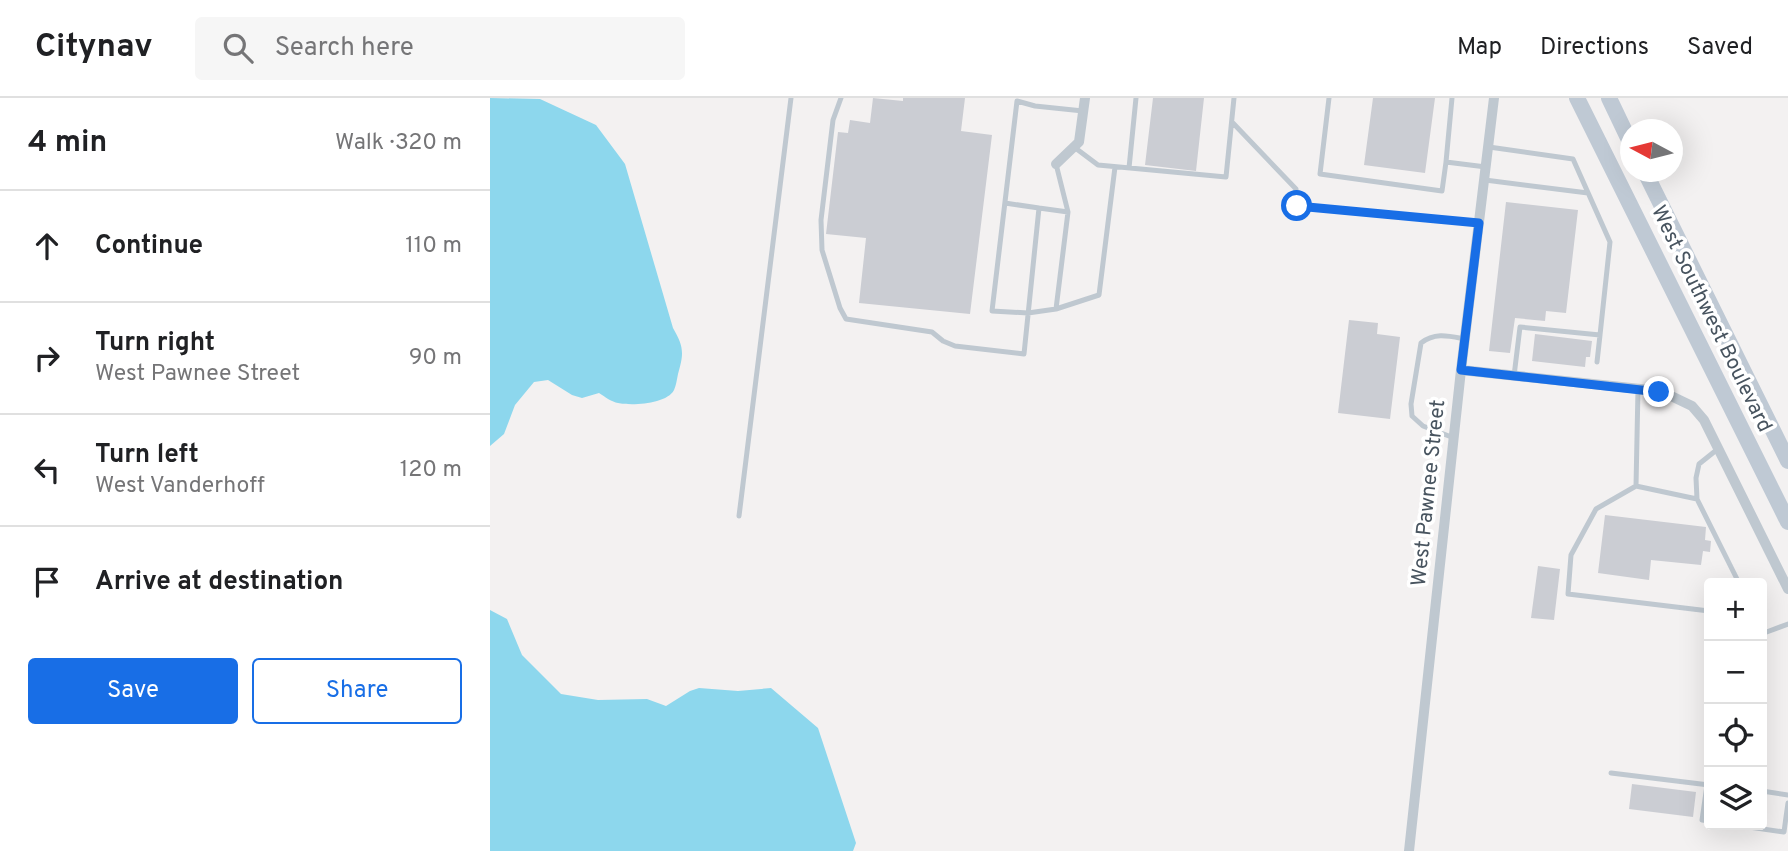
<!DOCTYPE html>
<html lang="en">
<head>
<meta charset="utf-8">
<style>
  :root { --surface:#fff; --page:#f6f6f6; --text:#202124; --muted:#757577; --line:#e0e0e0; --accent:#186ee6 }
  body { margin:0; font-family:Overpass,sans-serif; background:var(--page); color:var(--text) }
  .controls { position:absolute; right:21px; bottom:21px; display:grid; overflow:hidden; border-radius:7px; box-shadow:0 7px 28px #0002 }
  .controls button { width:63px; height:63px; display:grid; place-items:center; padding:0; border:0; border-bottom:2px solid var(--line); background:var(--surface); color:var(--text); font:35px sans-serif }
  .compass { position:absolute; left:1130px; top:21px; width:63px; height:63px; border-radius:50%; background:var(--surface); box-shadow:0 7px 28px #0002; rotate:277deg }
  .stop { position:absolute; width:21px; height:21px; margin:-16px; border:5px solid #186ee6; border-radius:50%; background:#fff }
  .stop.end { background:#186ee6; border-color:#fff; box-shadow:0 2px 7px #0008 }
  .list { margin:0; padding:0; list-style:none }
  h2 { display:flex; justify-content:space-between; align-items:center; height:91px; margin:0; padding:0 28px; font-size:30px }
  h2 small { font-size:23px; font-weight:400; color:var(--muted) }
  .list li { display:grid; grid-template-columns:46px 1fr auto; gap:21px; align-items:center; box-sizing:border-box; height:112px; padding:0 28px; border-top:2px solid var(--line) }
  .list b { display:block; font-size:26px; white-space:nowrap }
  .list p { margin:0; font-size:23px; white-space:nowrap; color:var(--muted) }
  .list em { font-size:23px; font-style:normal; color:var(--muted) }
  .actions { display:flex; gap:14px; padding:21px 28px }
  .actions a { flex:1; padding:16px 0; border:2px solid var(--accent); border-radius:7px; text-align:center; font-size:24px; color:var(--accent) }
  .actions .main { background:var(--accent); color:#fff }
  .icon { flex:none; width:38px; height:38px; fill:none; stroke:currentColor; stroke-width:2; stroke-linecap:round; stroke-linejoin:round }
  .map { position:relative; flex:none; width:1298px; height:753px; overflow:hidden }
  header { display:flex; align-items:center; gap:42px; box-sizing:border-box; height:98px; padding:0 35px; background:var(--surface); border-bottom:2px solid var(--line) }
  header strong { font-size:33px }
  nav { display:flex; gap:38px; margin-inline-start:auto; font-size:24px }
  .search { width:490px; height:63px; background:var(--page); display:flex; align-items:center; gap:18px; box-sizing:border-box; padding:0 24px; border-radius:7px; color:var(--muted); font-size:26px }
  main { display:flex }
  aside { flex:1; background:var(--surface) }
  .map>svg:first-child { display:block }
</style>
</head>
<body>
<header>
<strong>Citynav</strong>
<div class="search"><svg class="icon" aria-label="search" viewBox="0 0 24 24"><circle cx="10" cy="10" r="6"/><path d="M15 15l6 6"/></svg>Search here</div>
<nav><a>Map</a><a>Directions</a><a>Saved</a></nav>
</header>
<main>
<aside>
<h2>4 min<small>Walk · 320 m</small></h2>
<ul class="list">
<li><svg class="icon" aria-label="ahead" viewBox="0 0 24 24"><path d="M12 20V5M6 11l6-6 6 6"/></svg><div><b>Continue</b></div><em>110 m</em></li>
<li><svg class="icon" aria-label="right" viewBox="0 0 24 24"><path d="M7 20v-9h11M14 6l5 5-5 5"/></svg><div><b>Turn right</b><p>West Pawnee Street</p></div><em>90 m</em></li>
<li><svg class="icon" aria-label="left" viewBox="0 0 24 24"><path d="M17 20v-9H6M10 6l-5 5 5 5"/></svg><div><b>Turn left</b><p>West Vanderhoff</p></div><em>120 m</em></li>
<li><svg class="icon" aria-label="arrive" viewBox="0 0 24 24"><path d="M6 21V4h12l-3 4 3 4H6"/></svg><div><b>Arrive at destination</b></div></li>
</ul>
<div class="actions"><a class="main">Save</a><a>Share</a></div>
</aside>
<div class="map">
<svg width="1298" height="753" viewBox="0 0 1298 753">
  <rect width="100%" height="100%" fill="#f3f1f1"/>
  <!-- water -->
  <path fill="#8dd7ed" d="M0,0L50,1L106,27L135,66L183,230C194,249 194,255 188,276C187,281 186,288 184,292C177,306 142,308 128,305C122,304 115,299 109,295L92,300L82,297L58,282L44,284L25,307L14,336L0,348Z
    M0,512L17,521L32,557L71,596L108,602L157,601L176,608L200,593L209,590L248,593L281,590L328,630L366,745L363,753H0Z"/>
  <!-- building -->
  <path fill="#cbcdd3" d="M383,0L413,3V0H475L471,33L502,37L480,216L369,205L376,140L336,136L348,34L358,35L360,22L380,25Z
    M663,0H714L706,73L655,67Z
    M883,0H945L935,75L874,67Z
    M1016,104L1088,112L1076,215L1056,213L1055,223L1025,220L1020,255L999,253Z
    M859,222L888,225L887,236L910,239L900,321L848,315Z
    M1045,236L1102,243L1100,259H1096L1095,269L1042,263Z
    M1115,417L1216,429L1215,442L1221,443L1220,454L1213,453L1211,467L1161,462L1159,482L1108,475Z
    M1048,468L1070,471L1064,522L1041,520Z
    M1142,686L1206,694L1203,719L1139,711Z"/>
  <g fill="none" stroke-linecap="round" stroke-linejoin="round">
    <!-- lane -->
    <path stroke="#bfc8d0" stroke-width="5" d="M351,0L343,22L331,122L332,152L350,210L356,221L442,234L453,243L465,248L534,256L549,110L515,105
      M839,0L830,76L952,93L956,64
      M962,0L956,64L996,69
      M742,24L806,91L807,108L987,125
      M584,49L608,67L736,79L744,0
      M999,49L1083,61L1120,144L1110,237L1030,229L1024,278
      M566,66L578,114L566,211L538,215L502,213L527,3L545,8L593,13
      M639,70L646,0
      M995,82L1098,95
      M549,110L578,114
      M566,211L609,197L625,69
      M1107,264L1110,237
      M1148,291L1146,388L1207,401L1206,380L1209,366L1229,350
      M964,340L933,328L922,318L921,306L931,245C945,234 959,238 975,241
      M1146,388L1106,411L1081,457L1078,496L1219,513
      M1207,401L1249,485
      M249,418L301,0
      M1272,531L1274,535L1298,526
      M1121,675L1219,687
      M1217,687L1212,722L1219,723
      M1272,693L1298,697
      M1298,705L1296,719H1298
      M1245,727L1294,734L1296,719"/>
    <!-- street -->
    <path stroke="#bfc8d0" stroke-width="10" d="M566,66L589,44L595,0
      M971,272L1160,292L1179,297L1202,308L1214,322L1298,491
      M919,753L971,272L1004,0"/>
    <!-- secondary -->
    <path stroke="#bfc9d4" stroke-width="16" d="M1087,0L1298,424
      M1119,0L1140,44
      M1155,74L1298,363"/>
  </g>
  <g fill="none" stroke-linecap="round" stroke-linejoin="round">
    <!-- route -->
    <path stroke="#186ee6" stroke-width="9" d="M807,108L989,125L971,272L1169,294"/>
  </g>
  <g text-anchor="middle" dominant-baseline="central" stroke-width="7" stroke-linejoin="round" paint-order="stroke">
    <!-- street labels -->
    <g font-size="21" fill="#48545f" stroke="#fff">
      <text transform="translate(1221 221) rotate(64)">West Southwest Boulevard</text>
      <text transform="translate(939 395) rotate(-84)">West Pawnee Street</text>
    </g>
  </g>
</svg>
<div class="controls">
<button>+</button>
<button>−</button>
<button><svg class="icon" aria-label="locate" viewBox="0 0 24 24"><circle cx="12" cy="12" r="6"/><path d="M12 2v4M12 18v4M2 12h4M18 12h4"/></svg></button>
<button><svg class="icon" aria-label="layers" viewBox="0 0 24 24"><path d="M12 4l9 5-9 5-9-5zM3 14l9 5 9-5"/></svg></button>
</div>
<svg class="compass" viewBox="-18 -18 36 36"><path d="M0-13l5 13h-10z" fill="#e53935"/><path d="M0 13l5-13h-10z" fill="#757577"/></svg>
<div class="stop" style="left:807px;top:108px"></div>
<div class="stop end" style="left:1169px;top:294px"></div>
</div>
</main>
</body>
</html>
